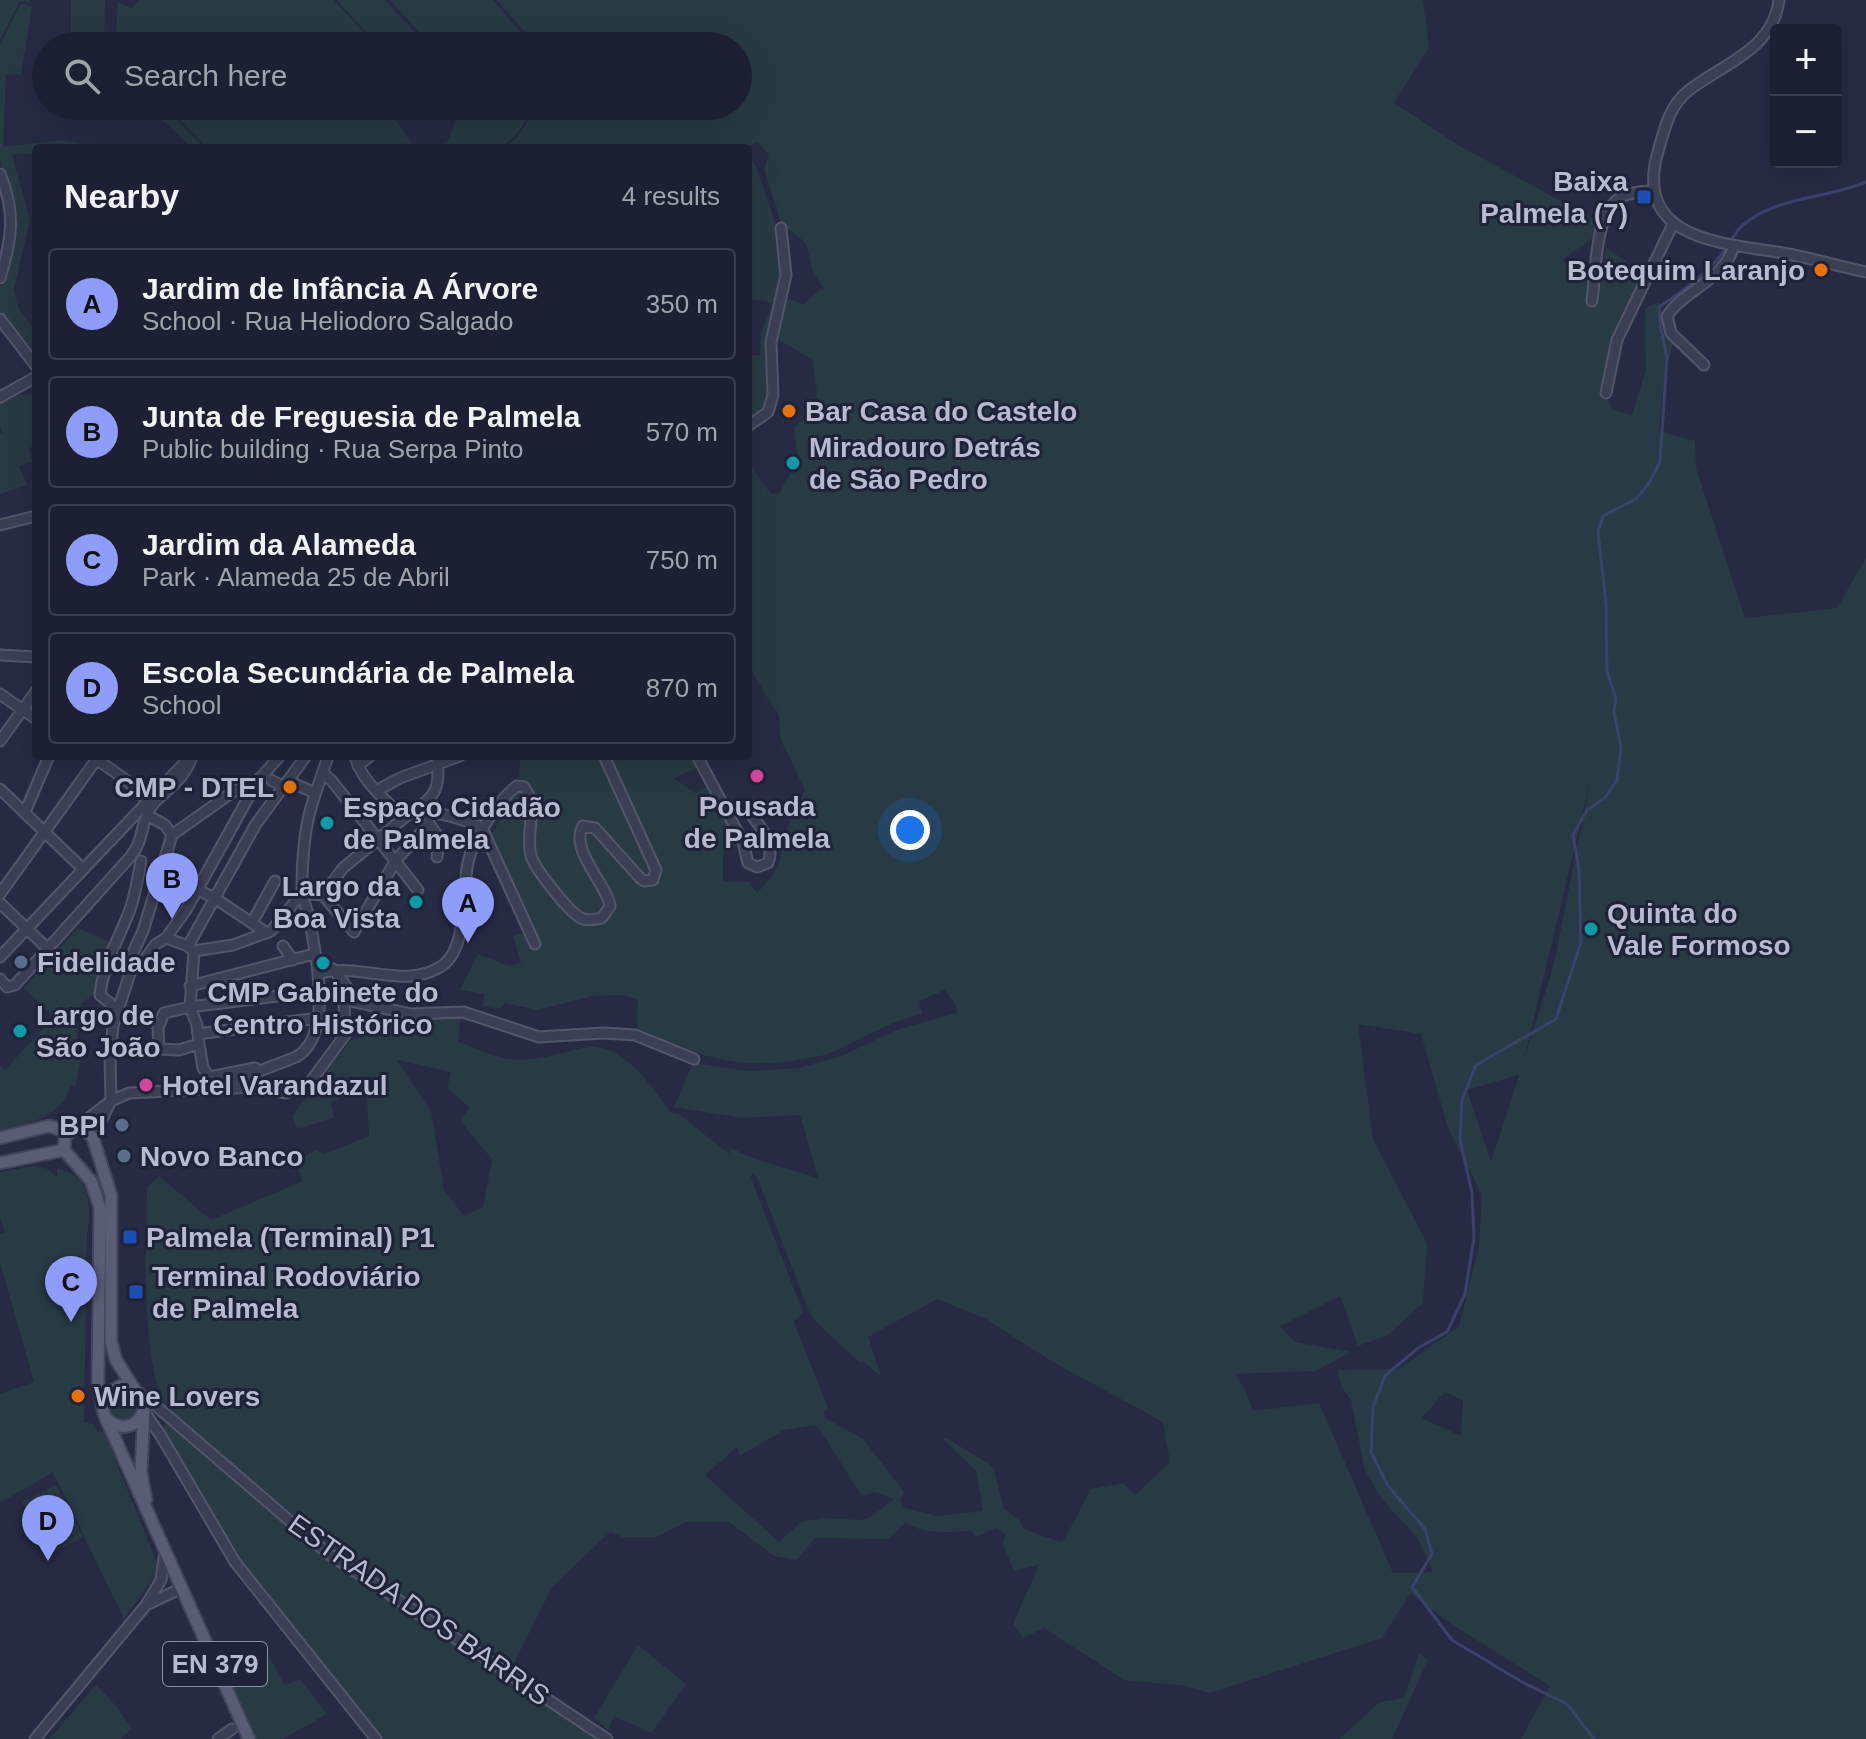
<!DOCTYPE html>
<html lang="en">
<head>
<meta charset="utf-8">
<style>
  :root { --surface:#1c2032; --page:#292d3e; --text:#f1f3f6; --muted:#a0a3ac; --line:#3a3e4d; --accent:#8f9dfa }
  body { margin:0; font-family:Arial,sans-serif; background:var(--page); color:var(--text) }
  .controls { position:absolute; right:24px; top:24px; display:grid; overflow:hidden; border-radius:8px; box-shadow:0 8px 32px #0002 }
  .controls button { width:72px; height:72px; display:grid; place-items:center; padding:0; border:0; border-bottom:2px solid var(--line); background:var(--surface); color:var(--text); font:40px sans-serif }
  .you { position:absolute; left:910px; top:830px; width:28px; height:28px; margin:-20px; border:6px solid #fff; border-radius:50%; background:#1a73e8; box-shadow:0 0 0 12px #1a73e833 }
  .badge { display:grid; place-items:center; width:52px; height:52px; border-radius:50%; background:var(--accent); color:#111; font-size:26px; font-weight:700 }
  .pin { position:absolute; translate:-50% -66px; filter:drop-shadow(0 2px 4px #0008) }
  .pin::after { content:''; position:absolute; top:42px; width:28px; height:24px; background:inherit; clip-path:polygon(0 0,100% 0,50% 100%) }
  .list { margin:0; padding:0; list-style:none }
  h2 { display:flex; justify-content:space-between; align-items:center; height:104px; margin:0; padding:0 32px; font-size:34px }
  h2 small { font-size:26px; font-weight:400; color:var(--muted) }
  .list li { display:grid; grid-template-columns:52px 1fr auto; gap:24px; align-items:center; box-sizing:border-box; height:112px; margin:0 16px 16px; padding:0 16px; border:2px solid var(--line); border-radius:8px }
  .list b { display:block; font-size:30px; white-space:nowrap }
  .list p { margin:0; font-size:26px; white-space:nowrap; color:var(--muted) }
  .list em { font-size:26px; font-style:normal; color:var(--muted) }
  .icon { flex:none; width:44px; height:44px; fill:none; stroke:currentColor; stroke-width:2; stroke-linecap:round; stroke-linejoin:round }
  .map { position:relative; flex:none; width:1866px; height:1739px; overflow:hidden }
  .search { position:absolute; background:var(--surface); box-shadow:0 8px 32px #0002; left:32px; top:32px; width:720px; height:88px; display:flex; align-items:center; gap:20px; box-sizing:border-box; padding:0 28px; border-radius:44px; color:var(--muted); font-size:30px }
  .panel { position:absolute; background:var(--surface); box-shadow:0 8px 32px #0002; left:32px; top:144px; width:720px; height:616px; border-radius:8px }
  .map>svg:first-child { display:block }
</style>
</head>
<body>
<div class="map">
<svg width="1866" height="1739" viewBox="0 0 1866 1739">
  <rect width="100%" height="100%" fill="#262b43"/>
  <!-- green -->
  <path fill="#283a44" fill-rule="evenodd" d="M0,0H30V3L20,1L0,40Z
    M71,0H105L104,46H71Z
    M139,0H334L370,39L364,43L366,46H115L118,2L132,8Z
    M337,0H385L416,34L401,45L390,33L373,40Z
    M390,0H493L521,33L543,46H411L421,34Z
    M497,0H1423L1429,47L1394,103L1460,146L1608,227L1562,260L1588,284L1600,285L1606,247L1643,274L1632,296L1601,386L1613,410L1632,415L1646,370L1645,308L1659,302L1665,329L1673,343L1664,379L1659,431L1695,441L1696,468L1745,618L1837,608L1866,558V1739H1521L1550,1686L1450,1623L1410,1594L1382,1638L1210,1693L1186,1686L1124,1680L1044,1628L1023,1638L1013,1624L1039,1565L1014,1571L1003,1545L1005,1534L996,1528L976,1537L971,1531C946,1532 927,1535 905,1523L888,1539L815,1538L797,1560L774,1556L729,1522H686L656,1537H622L610,1532L552,1587L513,1665L354,1564L481,1661L600,1739H382L242,1564L163,1428L166,1421L327,1543L168,1409C140,1371 146,1238 147,1188L159,1176L211,1220L303,1181L294,1162L316,1150L324,1154L369,1136L367,1098L359,1091L331,1102L334,1118L297,1129L292,1116L350,1041L367,1034L370,1011L421,1021L461,1016L458,1042C474,1048 493,1057 510,1059C543,1062 560,1051 589,1047C622,1042 655,1090 671,1113L679,1114L729,1154L730,1148L761,1161L818,1178L800,1115L742,1118L674,1107L693,1063L750,1071L799,1068L842,1056L896,1030L957,1013L956,1006L945,990L919,1001L922,1014C890,1021 863,1038 833,1052C824,1056 813,1057 803,1059C741,1072 694,1054 637,1031L638,999L622,995L593,996L537,1010L505,1003L499,1009L482,1006L485,994L460,990L478,954L509,966L521,963L513,936L521,933L533,942L518,909L492,834L519,783L520,756H693L699,767L674,778L695,793L708,786L738,845L723,852V881L749,882L757,893C773,877 785,863 781,838C792,823 796,807 805,790L780,737L779,716L748,665V462L771,494L779,493L798,460L794,429L818,403L813,360L777,339L786,298L804,305L820,289L825,291L813,272L806,243L781,223L764,169L769,155L758,142L745,148H505L517,137L539,106H738V46H546L543,41L523,30ZM1591,779L1553,968L1524,1059ZM1358,1024L1421,1034L1448,1128L1482,1195L1479,1246L1459,1326L1399,1369L1338,1370L1341,1386L1351,1400L1365,1471L1382,1499L1418,1539L1433,1572L1393,1573L1319,1403L1253,1411L1245,1390L1235,1374L1315,1371L1351,1352L1295,1342L1280,1326L1340,1296L1358,1346L1388,1335L1423,1303L1427,1244L1373,1139ZM397,1060L451,1072L447,1088L470,1108L461,1118L462,1123L492,1159L483,1207L464,1216L444,1190L431,1111ZM1518,1075L1519,1076L1491,1162L1467,1090ZM752,1172L757,1177L810,1314L817,1323L860,1363L862,1361L881,1376L868,1337L937,1299L986,1319L1053,1362L1163,1422L1170,1462L1135,1495L1123,1483L1091,1489L1064,1540L1060,1542L1024,1529L1019,1520L1004,1509L994,1470L990,1465L945,1437L944,1440L976,1471L983,1511L937,1516L905,1508L900,1501L904,1492L863,1439L825,1418L824,1412L828,1408L794,1322L803,1312L751,1178ZM1445,1392L1463,1400L1461,1436L1422,1418ZM815,1425L820,1430L862,1496L875,1492L894,1499L871,1517L860,1520L823,1518L801,1522L779,1542L705,1475L737,1447L740,1456L784,1430Z
    M21,3L32,7L21,75L6,74L3,147L63,140L104,148H36V154H12L30,221L14,289L18,308L36,332V352L0,316V287L3,285L16,220L0,160V45Z
    M143,106H160L168,111L204,148H192L170,127Z
    M167,106H386L415,148H208Z
    M454,106H536L515,136L501,148H445L456,120Z
    M748,153L757,168L778,232L782,279L768,335L769,405L756,416L748,419V355H760L761,332L773,303L748,299Z
    M36,393V445L29,448L32,462L19,466L27,485L0,494V434L3,432L0,425V404L16,396Z
    M78,928L112,943L98,990L81,1004L77,1037L80,1040L82,1053L76,1085L71,1086C59,1119 31,1122 0,1132V1065L5,1070L53,1018L56,1019L24,988Z
    M33,1166L48,1169L57,1177V1169C91,1174 92,1207 87,1234L84,1422L93,1424L98,1433L104,1431L157,1563L155,1576L124,1619L53,1472L0,1503V1394L34,1382L0,1263V1234L5,1232L0,1218V1172Z
    M109 1406a15 15 0 1 1 30 0a15 15 0 1 1-30 0Z
    M56,1485L83,1537L49,1555L22,1502Z
    M638,1645L686,1684L651,1733L614,1716L608,1730L594,1718Z
    M1419,1653L1428,1660L1392,1739H1339L1380,1702L1404,1698Z
    M270,1658L285,1685L300,1679L327,1714L283,1739H255L233,1688Z
    M96,1685L117,1707L132,1729L120,1739H49Z"/>
  <g fill="none" stroke-linecap="round" stroke-linejoin="round">
    <!-- stream -->
    <path stroke="#3a426a" stroke-width="3" d="M1594,1739L1567,1704L1522,1682L1452,1640L1412,1587L1432,1554L1425,1529L1388,1486L1371,1452L1373,1407L1385,1376L1418,1348L1447,1332L1465,1294L1474,1238L1472,1193L1460,1139L1462,1100L1476,1065L1556,1019L1581,942L1579,870L1573,835L1587,810L1605,798L1617,780L1621,748L1614,712L1616,698L1607,672L1606,604L1598,532L1603,516L1636,499L1649,483L1660,462L1667,357L1661,329L1659,307C1683,291 1708,273 1725,250C1733,239 1736,229 1748,221C1783,196 1828,198 1866,182"/>
    <defs>
      <path id="minor" d="M1779,0C1773,50 1722,64 1688,91C1668,107 1664,132 1657,155C1635,241 1724,243 1783,253C1811,258 1838,266 1866,272
        M0,174C16,212 12,239 0,278
        M1592,301C1596,273 1594,210 1623,196C1632,192 1644,191 1654,190
        M0,319L36,366
        M1704,365L1671,333L1667,316C1684,290 1726,279 1734,245
        M1606,393L1617,340L1673,224
        M0,397L36,377
        M748,426L768,412L773,395L771,342L786,275L781,228
        M0,525L36,516
        M0,655L36,657
        M0,694L36,719
        M0,741L36,691
        M92,756L126,780L148,801
        M355,756C362,783 385,798 403,818
        M697,756L743,842L748,863L757,867L768,863C775,845 764,831 753,817
        M358,766L370,756
        M324,774L332,781L418,890
        M271,780L284,787
        M288,781L315,793
        M0,789L83,869
        M378,790L400,778L460,756
        M25,812L49,756
        M147,815L165,825L172,835
        M482,828L535,944
        M169,856L168,865L172,876L216,899L267,933
        M437,857L439,838L420,810C423,802 427,802 432,795C440,785 438,768 437,756
        M0,894L99,756
        M323,895L354,932L396,860L428,825
        M0,903L49,950
        M253,921L275,881
        M166,938L188,946L194,951L190,1007L318,991
        M188,946L256,824L306,756
        M283,946L293,960
        M194,951L233,945L271,931L302,893L323,895L343,868L410,813C427,808 465,819 482,828
        M0,957L189,758
        M333,969L358,1002
        M131,970L140,966L156,944L166,938L186,910L247,800L263,775L280,756
        M318,974C356,961 403,990 440,967C469,950 461,892 468,863C472,841 499,799 517,786L524,787C539,806 525,834 531,856C535,869 571,915 583,919C590,921 596,919 602,918L610,906C607,884 569,850 583,826L595,828L640,878L644,881L653,880L656,870L604,756
        M0,979L7,987L15,985L131,856C143,840 140,831 147,815C156,792 183,787 192,756
        M190,986L314,954
        M318,994L411,1014L463,1012L539,1037L603,1033L635,1035L694,1059
        M190,1007L197,1025L199,1044L179,1050L159,1049L158,1028L164,1013Z
        M117,1009L100,995C103,966 116,944 127,917C135,900 137,880 141,861
        M198,1034L318,1018
        M199,1044L203,1068L209,1077L255,1068
        M220,1089L250,1087L286,1093L308,1085L345,1035L344,999
        M111,1101L110,1057L113,1026L131,970L130,959L143,931L172,835L234,791L254,784L263,775
        M76,1128L111,1101L129,1093L205,1089L236,1080L296,1057C334,1036 316,955 309,918C307,909 302,898 302,889C302,865 304,837 309,815C314,795 322,776 328,756
        M93,1138L109,1105
        M140,1395L148,1399L326,1552L607,1739
        M143,1410L161,1436L235,1562L376,1739
        M146,1605L182,1588
        M35,1739L146,1605L161,1580L165,1551
        M218,1739L232,1729"/>
      <path id="major" d="M0,1138L49,1126L68,1132
        M0,1163L64,1150
        M135,1390L116,1360L111,1341V1195L93,1138L86,1130L76,1128L65,1136L64,1150L91,1181L100,1208L98,1382L104,1414L249,1739
        M103,1407L106,1395L120,1386C134,1386 142,1393 144,1407L141,1472L146,1500
        M106,1418C118,1431 136,1429 143,1412"/>
    </defs>
    <!-- minor casing -->
    <use href="#minor" stroke="#53566a" stroke-width="13"/>
    <!-- major casing -->
    <use href="#major" stroke="#414559" stroke-width="15"/>
    <!-- minor -->
    <use href="#minor" stroke="#3b3f53" stroke-width="9"/>
    <!-- major -->
    <use href="#major" stroke="#595d73" stroke-width="11"/>
  </g>
  <!-- markers -->
  <g fill="#1a4fb4" stroke="#1f2338" stroke-width="3">
    <rect x="1636" y="189" width="16" height="16" rx="4"/>
    <rect x="122" y="1229" width="16" height="16" rx="4"/>
    <rect x="128" y="1284" width="16" height="16" rx="4"/>
  </g>
  <g fill="#e8710a" stroke="#1f2338" stroke-width="3">
    <circle cx="1821" cy="270" r="8"/>
    <circle cx="789" cy="411" r="8"/>
    <circle cx="290" cy="787" r="8"/>
    <circle cx="78" cy="1396" r="8"/>
  </g>
  <g fill="#0f9aa8" stroke="#1f2338" stroke-width="3">
    <circle cx="793" cy="463" r="8"/>
    <circle cx="327" cy="823" r="8"/>
    <circle cx="416" cy="902" r="8"/>
    <circle cx="1591" cy="929" r="8"/>
    <circle cx="323" cy="963" r="8"/>
    <circle cx="20" cy="1031" r="8"/>
  </g>
  <g fill="#d1479c" stroke="#1f2338" stroke-width="3">
    <circle cx="757" cy="776" r="8"/>
    <circle cx="146" cy="1085" r="8"/>
  </g>
  <g fill="#5c6f8a" stroke="#1f2338" stroke-width="3">
    <circle cx="21" cy="962" r="8"/>
    <circle cx="122" cy="1125" r="8"/>
    <circle cx="124" cy="1156" r="8"/>
  </g>
  <g text-anchor="middle" dominant-baseline="central" stroke-width="6" stroke-linejoin="round" paint-order="stroke">
    <!-- shield labels -->
    <rect fill="#1f2338" stroke="#8a8da0" stroke-width="2" x="163" y="1642" width="104" height="44" rx="6"/>
    <g font-size="26" font-weight="bold" fill="#b8bbcd">
      <text x="215" y="1664">EN 379</text>
    </g>
    <!-- poi labels -->
    <g font-size="28" font-weight="bold" fill="#b8bbcd" stroke="#1f2338" text-anchor="start">
      <text x="1628" y="181" text-anchor="end">Baixa<tspan x="1628" dy="32">Palmela (7)</tspan></text>
      <text x="1805" y="270" text-anchor="end">Botequim Laranjo</text>
      <text x="805" y="411">Bar Casa do Castelo</text>
      <text x="809" y="447">Miradouro Detrás<tspan x="809" dy="32">de São Pedro</tspan></text>
      <text x="274" y="787" text-anchor="end">CMP - DTEL</text>
      <text x="757" y="806" text-anchor="middle">Pousada<tspan x="757" dy="32">de Palmela</tspan></text>
      <text x="343" y="807">Espaço Cidadão<tspan x="343" dy="32">de Palmela</tspan></text>
      <text x="400" y="886" text-anchor="end">Largo da<tspan x="400" dy="32">Boa Vista</tspan></text>
      <text x="1607" y="913">Quinta do<tspan x="1607" dy="32">Vale Formoso</tspan></text>
      <text x="37" y="962">Fidelidade</text>
      <text x="323" y="992" text-anchor="middle">CMP Gabinete do<tspan x="323" dy="32">Centro Histórico</tspan></text>
      <text x="36" y="1015">Largo de<tspan x="36" dy="32">São João</tspan></text>
      <text x="162" y="1085">Hotel Varandazul</text>
      <text x="106" y="1125" text-anchor="end">BPI</text>
      <text x="140" y="1156">Novo Banco</text>
      <text x="146" y="1237">Palmela (Terminal) P1</text>
      <text x="152" y="1276">Terminal Rodoviário<tspan x="152" dy="32">de Palmela</tspan></text>
      <text x="94" y="1396">Wine Lovers</text>
    </g>
    <!-- street labels -->
    <g font-size="28" fill="#b8bbcd" stroke="#1f2338">
      <text transform="translate(419 1610) rotate(35)">ESTRADA DOS BARRIS</text>
    </g>
  </g>
</svg>
<div class="controls">
<button>+</button>
<button>−</button>
</div>
<div class="you"></div>
<div class="pin badge" style="left:468px;top:943px">A</div>
<div class="pin badge" style="left:172px;top:919px">B</div>
<div class="pin badge" style="left:71px;top:1322px">C</div>
<div class="pin badge" style="left:48px;top:1561px">D</div>
<div class="search"><svg class="icon" aria-label="search" viewBox="0 0 24 24"><circle cx="10" cy="10" r="6"/><path d="M15 15l6 6"/></svg>Search here</div>
<section class="panel">
<h2>Nearby<small>4 results</small></h2>
<ul class="list">
<li><span class="badge">A</span><div><b>Jardim de Infância A Árvore</b><p>School · Rua Heliodoro Salgado</p></div><em>350 m</em></li>
<li><span class="badge">B</span><div><b>Junta de Freguesia de Palmela</b><p>Public building · Rua Serpa Pinto</p></div><em>570 m</em></li>
<li><span class="badge">C</span><div><b>Jardim da Alameda</b><p>Park · Alameda 25 de Abril</p></div><em>750 m</em></li>
<li><span class="badge">D</span><div><b>Escola Secundária de Palmela</b><p>School</p></div><em>870 m</em></li>
</ul>
</section>
</div>
</body>
</html>
